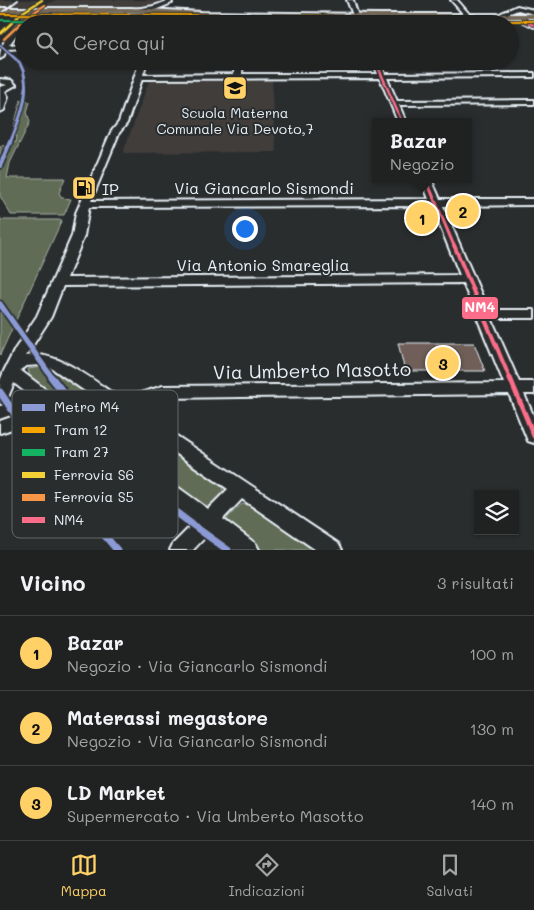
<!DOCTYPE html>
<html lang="it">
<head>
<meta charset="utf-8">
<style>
  :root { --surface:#202222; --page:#2d2f2f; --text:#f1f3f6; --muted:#a2a4a5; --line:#3d3f40; --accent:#ffd166 }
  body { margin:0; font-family:Mali,sans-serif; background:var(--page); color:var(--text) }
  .controls { position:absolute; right:15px; bottom:15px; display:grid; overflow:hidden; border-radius:0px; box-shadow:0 1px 4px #0004 }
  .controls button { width:45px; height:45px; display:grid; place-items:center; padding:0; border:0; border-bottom:1px solid var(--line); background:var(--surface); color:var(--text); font:25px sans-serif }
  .you { position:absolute; left:244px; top:228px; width:18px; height:18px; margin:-12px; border:4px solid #fff; border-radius:50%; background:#1a73e8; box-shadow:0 0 0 8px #1a73e833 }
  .badge { display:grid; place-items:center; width:32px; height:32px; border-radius:50%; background:var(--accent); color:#111; font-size:16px; font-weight:700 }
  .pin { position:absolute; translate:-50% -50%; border:2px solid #fff; box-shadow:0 1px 5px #0006 }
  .popup { position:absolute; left:372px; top:118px; width:100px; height:65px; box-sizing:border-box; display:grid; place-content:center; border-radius:0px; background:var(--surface); filter:drop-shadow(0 1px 4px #0005); font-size:16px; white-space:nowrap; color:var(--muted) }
  .popup b { font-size:19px; color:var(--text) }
  .popup::after { content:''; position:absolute; left:50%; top:100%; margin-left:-10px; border:10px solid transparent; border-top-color:var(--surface) }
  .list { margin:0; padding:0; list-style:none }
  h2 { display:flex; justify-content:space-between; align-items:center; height:65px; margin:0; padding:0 20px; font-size:21px }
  h2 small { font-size:16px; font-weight:400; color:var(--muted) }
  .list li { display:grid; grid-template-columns:32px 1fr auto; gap:15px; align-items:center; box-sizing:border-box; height:75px; padding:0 20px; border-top:1px solid var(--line) }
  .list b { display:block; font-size:19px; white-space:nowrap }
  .list p { margin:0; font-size:16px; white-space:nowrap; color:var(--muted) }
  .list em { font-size:16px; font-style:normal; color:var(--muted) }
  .icon { flex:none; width:28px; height:28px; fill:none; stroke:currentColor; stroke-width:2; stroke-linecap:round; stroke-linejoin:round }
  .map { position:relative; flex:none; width:534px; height:550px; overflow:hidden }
  .search { position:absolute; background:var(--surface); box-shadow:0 1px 4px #0004; left:15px; right:15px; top:15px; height:55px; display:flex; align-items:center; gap:12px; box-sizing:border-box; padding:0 18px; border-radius:28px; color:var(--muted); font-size:19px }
  .sheet { height:290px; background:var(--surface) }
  nav { display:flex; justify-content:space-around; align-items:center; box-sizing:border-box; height:70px; border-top:1px solid var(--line); background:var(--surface); font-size:14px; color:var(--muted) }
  nav a { display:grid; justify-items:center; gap:2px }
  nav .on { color:var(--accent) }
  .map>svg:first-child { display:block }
</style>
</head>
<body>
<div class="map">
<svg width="534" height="550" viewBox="0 0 534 550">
  <rect width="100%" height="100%" fill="#2a2d2e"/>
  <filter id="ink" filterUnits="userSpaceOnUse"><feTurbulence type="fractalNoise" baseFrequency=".02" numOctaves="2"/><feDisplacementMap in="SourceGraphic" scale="10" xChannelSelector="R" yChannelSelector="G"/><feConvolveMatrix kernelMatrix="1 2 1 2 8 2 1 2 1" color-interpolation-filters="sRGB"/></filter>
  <g filter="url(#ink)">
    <!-- built -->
    <path fill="#3f3c3b" d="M0,0H46L33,7H0Z
      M56,0H162L159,4L147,7H39Z
      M150,78H272L276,152L123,153Z"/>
    <!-- green -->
    <path fill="#616c54" stroke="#a4aea6" d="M21,100L30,102L27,112L30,122L10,163L7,178H65L59,193L62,198L71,199L64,215H11L0,196V146L16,142L17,136L11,137Z
      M0,217L1,220H62L0,355Z
      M43,367L55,371L101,403L102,408L90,418L83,419L31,381L28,369Z
      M119,417L123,418L221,486L223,489C222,497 212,507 203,507L103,434L102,429Z
      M242,504L248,505L314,550H262L227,523L228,517Z"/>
    <!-- building -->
    <path fill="#705f58" stroke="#e8f1f8" d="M398,343H474L485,371H405Z"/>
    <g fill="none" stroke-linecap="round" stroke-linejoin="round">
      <defs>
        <path id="minor" d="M170,0L172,3L155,10L132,12L129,10L154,6Z
          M347,0H353L358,16L353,15Z
          M451,0H457L470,15V17H466Z
          M517,6L534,10V14L518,10L500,17L495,16Z
          M526,14L529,16L527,19L534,23V27L520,20Z
          M242,15L245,17V24H239V17Z
          M27,16L32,17L24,24L9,45L24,44V48L7,49L3,57L0,59C0,40 14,29 27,16Z
          M83,16L88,17L84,24H78Z
          M141,16L163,24H154L141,18Z
          M140,61H147L143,75L234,74L235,61H243L242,74H378L373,61H380L385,74L534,73V77L387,78L397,101L534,100V104L399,105L406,122H398L380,78L142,79L127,123L119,133L91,201L429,199L421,179H431L440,199H534V205L443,206L488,310H534V318H491L519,382H534V394H524L534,417V443L528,441L509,394L163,398L147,403L136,409L339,544L342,550H316L242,499L223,519L256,544L259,550H234L210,532L193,550H170L173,544L196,521L55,415L0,433V421L43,406L14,383L6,402L0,404V381L4,371L15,349L37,316L72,236L76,213L111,132L119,122ZM432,206L460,275L67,278L84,236L89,207ZM463,283L504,383L163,386L135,395L124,401C97,384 59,349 26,356L51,317L63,286ZM41,365L53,369L111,409L88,422L20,370L26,366ZM123,417L228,489L208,509L100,431Z
          M0,79L11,80L16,85L5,91L8,97L4,110L0,112V87L7,85L0,83Z"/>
        <path id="major" d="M0,8H131L202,12L379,14H534V18H379L202,16L131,12H0Z"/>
      </defs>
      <!-- minor casing -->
      <use href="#minor" stroke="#e8f1f8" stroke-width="4"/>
      <!-- major casing -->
      <use href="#major" stroke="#e8f1f8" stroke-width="4"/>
      <!-- minor -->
      <use href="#minor" fill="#2a2d2e" fill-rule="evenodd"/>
      <!-- major -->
      <use href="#major" fill="#746a5a" fill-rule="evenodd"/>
      <!-- rail -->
      <path stroke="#e8f1f8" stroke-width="2" d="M0,14L18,0"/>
      <defs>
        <path id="bus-1-far4" d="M0,14L324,16L368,20L524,21L534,25
          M376,61L377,63"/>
        <path id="bus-1-far3" d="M376,62L402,122"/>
        <path id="bus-1-far2" d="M426,179L454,246"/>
        <path id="bus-1-far1" d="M454,245L510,379"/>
        <path id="bus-1" d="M510,378L534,436"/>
      </defs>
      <!-- bus-1-far4 casing -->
      <use href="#bus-1-far4" stroke="#2a2d2e" stroke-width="4"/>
      <!-- bus-1-far3 casing -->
      <use href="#bus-1-far3" stroke="#2a2d2e" stroke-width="5"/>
      <!-- bus-1-far2 casing -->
      <use href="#bus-1-far2" stroke="#2a2d2e" stroke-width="6"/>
      <!-- bus-1-far1 casing -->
      <use href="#bus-1-far1" stroke="#2a2d2e" stroke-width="8"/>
      <!-- bus-1 casing -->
      <use href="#bus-1" stroke="#2a2d2e" stroke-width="9"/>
      <!-- bus-1-far4 -->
      <use href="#bus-1-far4" stroke="#fb6d88" stroke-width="2"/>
      <!-- bus-1-far3 -->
      <use href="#bus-1-far3" stroke="#fb6d88" stroke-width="2.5"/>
      <!-- bus-1-far2 -->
      <use href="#bus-1-far2" stroke="#fb6d88" stroke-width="3"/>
      <!-- bus-1-far1 -->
      <use href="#bus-1-far1" stroke="#fb6d88" stroke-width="4"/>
      <!-- bus-1 -->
      <use href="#bus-1" stroke="#fb6d88" stroke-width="5"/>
      <defs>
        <path id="rail-1" d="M0,34L23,12L42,0"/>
        <path id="rail-2" d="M4,39L27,17L45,5"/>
      </defs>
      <!-- rail-1 casing -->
      <use href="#rail-1" stroke="#2a2d2e" stroke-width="4.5"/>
      <!-- rail-2 casing -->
      <use href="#rail-2" stroke="#2a2d2e" stroke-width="4.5"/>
      <!-- rail-1 -->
      <use href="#rail-1" stroke="#f3d035" stroke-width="2.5"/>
      <!-- rail-2 -->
      <use href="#rail-2" stroke="#f79647" stroke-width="2.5"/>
      <defs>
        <path id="tram-1" d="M0,14L324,16L371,21H534"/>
        <path id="tram-2" d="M0,20L338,24"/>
      </defs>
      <!-- tram-1 casing -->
      <use href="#tram-1" stroke="#2a2d2e" stroke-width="4"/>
      <!-- tram-2 casing -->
      <use href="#tram-2" stroke="#2a2d2e" stroke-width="4"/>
      <!-- tram-1 -->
      <use href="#tram-1" stroke="#f7a600" stroke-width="2"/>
      <!-- tram-2 -->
      <use href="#tram-2" stroke="#13b361" stroke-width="2"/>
      <defs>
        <path id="metro-1-far4" d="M0,45L20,63"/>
        <path id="metro-1-far3" d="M10,143C20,118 34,87 19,62"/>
        <path id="metro-1-far2" d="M0,166L10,142"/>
        <path id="metro-1-far1" d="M0,304L53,379"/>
        <path id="metro-1" d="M52,378C85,421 120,464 161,500C182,518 205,534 228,550
          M0,392L69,494L117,550"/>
      </defs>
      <!-- metro-1-far4 casing -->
      <use href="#metro-1-far4" stroke="#2a2d2e" stroke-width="4.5"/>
      <!-- metro-1-far3 casing -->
      <use href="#metro-1-far3" stroke="#2a2d2e" stroke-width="5.5"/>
      <!-- metro-1-far2 casing -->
      <use href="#metro-1-far2" stroke="#2a2d2e" stroke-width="8"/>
      <!-- metro-1-far1 casing -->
      <use href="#metro-1-far1" stroke="#2a2d2e" stroke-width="9"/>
      <!-- metro-1 casing -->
      <use href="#metro-1" stroke="#2a2d2e" stroke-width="11"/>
      <!-- metro-1-far4 -->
      <use href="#metro-1-far4" stroke="#8b9ad5" stroke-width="2.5"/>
      <!-- metro-1-far3 -->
      <use href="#metro-1-far3" stroke="#8b9ad5" stroke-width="3"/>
      <!-- metro-1-far2 -->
      <use href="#metro-1-far2" stroke="#8b9ad5" stroke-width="4.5"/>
      <!-- metro-1-far1 -->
      <use href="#metro-1-far1" stroke="#8b9ad5" stroke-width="5.5"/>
      <!-- metro-1 -->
      <use href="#metro-1" stroke="#8b9ad5" stroke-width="7"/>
    </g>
  </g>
  <!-- icons -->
  <defs>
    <symbol id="school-square" viewBox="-11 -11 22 22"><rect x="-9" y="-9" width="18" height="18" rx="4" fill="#ffd166" stroke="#2a2d2e"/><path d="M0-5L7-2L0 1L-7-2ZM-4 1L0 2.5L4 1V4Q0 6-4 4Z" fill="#111"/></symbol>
    <symbol id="fuel-square" viewBox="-11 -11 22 22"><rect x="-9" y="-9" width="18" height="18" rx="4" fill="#ffd166" stroke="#2a2d2e"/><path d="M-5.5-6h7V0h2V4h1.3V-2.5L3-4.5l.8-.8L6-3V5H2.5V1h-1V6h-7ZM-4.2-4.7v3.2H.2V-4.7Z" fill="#111"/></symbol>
  </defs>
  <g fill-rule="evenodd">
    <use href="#school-square" x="221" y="74" width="28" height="28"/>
    <use href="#fuel-square" x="70" y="174" width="28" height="28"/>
  </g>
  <g text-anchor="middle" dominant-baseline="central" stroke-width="4" stroke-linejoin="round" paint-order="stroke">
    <!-- far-poi labels -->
    <g font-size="14" fill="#e8f1f8" stroke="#2a2d2e">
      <text x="235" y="112">Scuola Materna<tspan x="235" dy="16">Comunale Via Devoto,7</tspan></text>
    </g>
    <!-- street labels -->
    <g font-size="16" fill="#e8f1f8" stroke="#2a2d2e">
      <text x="264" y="187">Via Giancarlo Sismondi</text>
      <text x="263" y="264">Via Antonio Smareglia</text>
    </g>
    <!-- poi labels -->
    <g font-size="16" fill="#e8f1f8" stroke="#2a2d2e" text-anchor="start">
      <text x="102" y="188">IP</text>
    </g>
    <!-- near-street labels -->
    <g font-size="19" fill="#e8f1f8" stroke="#2a2d2e">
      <text transform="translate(312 370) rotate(-1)">Via Umberto Masotto</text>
    </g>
  </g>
  <!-- legend -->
  <rect x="12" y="390" width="166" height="148" rx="8" fill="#2a2d2e" stroke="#63686b" stroke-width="1"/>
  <rect x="22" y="404" width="23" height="7" fill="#8b9ad5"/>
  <rect x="22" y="427" width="23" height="6" fill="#f7a600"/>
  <rect x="22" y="449" width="23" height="7" fill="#13b361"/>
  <rect x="22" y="472" width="23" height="6" fill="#f3d035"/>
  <rect x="22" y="494" width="23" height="7" fill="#f79647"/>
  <rect x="22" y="517" width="23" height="6" fill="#fb6d88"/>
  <g font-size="14" fill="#e8f1f8">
    <text x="54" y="412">Metro M4</text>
    <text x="54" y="435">Tram 12</text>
    <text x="54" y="457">Tram 27</text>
    <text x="54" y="480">Ferrovia S6</text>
    <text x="54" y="502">Ferrovia S5</text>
    <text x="54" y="525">NM4</text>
  </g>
  <rect stroke="#2a2d2e" stroke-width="2" x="461" y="296" width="38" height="24" rx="5" fill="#fb6d88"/>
  <g font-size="14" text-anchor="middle" font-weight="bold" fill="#fff">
    <text x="480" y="312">NM4</text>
  </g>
</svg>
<div class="controls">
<button><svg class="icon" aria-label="layers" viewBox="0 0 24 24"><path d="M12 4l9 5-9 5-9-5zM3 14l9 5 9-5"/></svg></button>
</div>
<div class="you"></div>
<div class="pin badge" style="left:422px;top:218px">1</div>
<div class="popup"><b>Bazar</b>Negozio</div>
<div class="pin badge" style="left:463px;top:211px">2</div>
<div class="pin badge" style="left:443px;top:363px">3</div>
<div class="search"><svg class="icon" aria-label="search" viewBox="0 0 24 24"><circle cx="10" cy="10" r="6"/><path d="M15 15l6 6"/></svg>Cerca qui</div>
</div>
<section class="sheet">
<h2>Vicino<small>3 risultati</small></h2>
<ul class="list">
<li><span class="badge">1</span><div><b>Bazar</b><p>Negozio · Via Giancarlo Sismondi</p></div><em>100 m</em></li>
<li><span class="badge">2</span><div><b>Materassi megastore</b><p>Negozio · Via Giancarlo Sismondi</p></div><em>130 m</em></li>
<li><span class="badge">3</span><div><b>LD Market</b><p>Supermercato · Via Umberto Masotto</p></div><em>140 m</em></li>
</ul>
</section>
<nav>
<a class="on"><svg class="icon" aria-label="map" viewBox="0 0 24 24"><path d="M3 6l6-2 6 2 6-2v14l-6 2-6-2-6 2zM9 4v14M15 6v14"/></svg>Mappa</a>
<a><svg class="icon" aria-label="directions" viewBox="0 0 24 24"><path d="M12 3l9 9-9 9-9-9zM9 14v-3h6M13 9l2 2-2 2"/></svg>Indicazioni</a>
<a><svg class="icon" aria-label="saved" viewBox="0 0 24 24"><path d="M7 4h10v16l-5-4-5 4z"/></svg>Salvati</a>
</nav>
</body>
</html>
